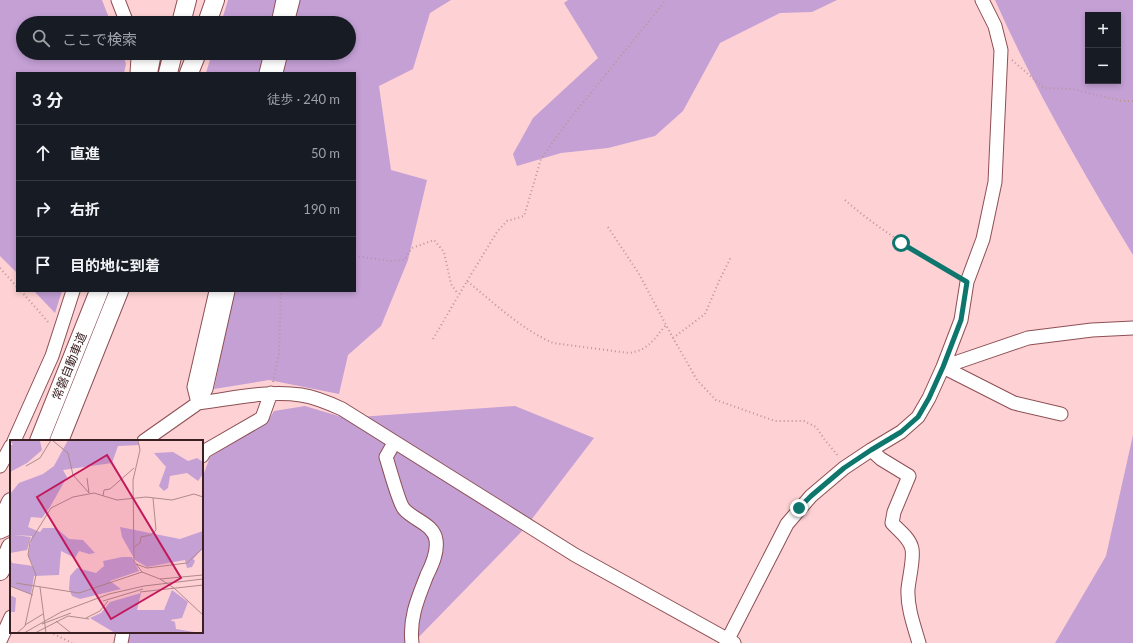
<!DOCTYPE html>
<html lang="ja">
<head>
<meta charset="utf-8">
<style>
  :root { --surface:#171b24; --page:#242831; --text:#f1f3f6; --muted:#9ea1a6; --line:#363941 }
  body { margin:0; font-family:Lato,"Noto Sans JP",sans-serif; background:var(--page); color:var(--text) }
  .controls { position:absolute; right:12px; top:12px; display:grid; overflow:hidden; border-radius:0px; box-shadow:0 2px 6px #0003 }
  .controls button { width:36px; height:36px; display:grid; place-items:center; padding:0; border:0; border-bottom:1px solid var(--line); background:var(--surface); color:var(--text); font:20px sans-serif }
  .stop { position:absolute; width:12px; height:12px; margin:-9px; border:3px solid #0f766e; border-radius:50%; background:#fff }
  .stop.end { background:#0f766e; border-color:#fff; box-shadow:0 1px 4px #0008 }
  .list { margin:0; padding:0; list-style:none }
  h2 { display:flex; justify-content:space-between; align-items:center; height:52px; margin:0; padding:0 16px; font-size:17px }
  h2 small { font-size:13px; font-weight:400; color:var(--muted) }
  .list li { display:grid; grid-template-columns:26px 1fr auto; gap:12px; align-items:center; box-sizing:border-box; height:56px; padding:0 16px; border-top:1px solid var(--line) }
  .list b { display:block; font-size:15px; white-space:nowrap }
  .list em { font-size:13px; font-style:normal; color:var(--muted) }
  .icon { flex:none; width:22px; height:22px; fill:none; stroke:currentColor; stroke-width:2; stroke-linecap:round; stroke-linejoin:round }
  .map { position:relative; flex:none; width:1133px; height:643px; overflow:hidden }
  .search { position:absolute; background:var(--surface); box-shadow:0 2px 6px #0003; left:16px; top:16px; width:340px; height:44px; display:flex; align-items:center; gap:10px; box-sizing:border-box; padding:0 14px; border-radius:22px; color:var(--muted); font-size:15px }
  .panel { position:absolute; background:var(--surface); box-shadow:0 2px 6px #0003; left:16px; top:72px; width:340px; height:220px; border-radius:0px }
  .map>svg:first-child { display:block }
</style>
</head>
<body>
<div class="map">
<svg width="1133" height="643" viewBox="0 0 1133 643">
  <rect width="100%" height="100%" fill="#fed2d4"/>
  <!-- green -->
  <path fill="#c4a0d5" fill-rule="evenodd" d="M0,0H102L111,23H23V53H122L126,64L124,73H17V273L0,256Z
    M228,0H451L430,13L413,69L379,86L391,170L427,180L408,260L381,326L348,355L339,394L269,380L214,389L234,291H355V73H206L212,53H349V23H221Z
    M568,0H837L812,12L780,13L720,43L683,111L655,136L608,148L561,153L517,166L513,154L533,118L598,58L564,3Z
    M995,0H1133V255C1083,172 1034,88 995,0ZM1088,15H1118V81H1088Z
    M34,291H62L55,313Z
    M305,406L345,418L515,406L594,438L525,528L413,643H126L130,632H202V478L210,457L268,421L274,411Z
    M1133,435V643H1055L1106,556Z"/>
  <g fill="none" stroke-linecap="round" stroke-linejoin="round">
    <defs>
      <path id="minor" d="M118,0L127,23
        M278,23L283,0
        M287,23L293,0
        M137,73L138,58L137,53
        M266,73L271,53
        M276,73L281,53
        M943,367L1028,338L1092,330L1133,328
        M943,367L1014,403L1061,414
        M198,403C231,399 267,390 301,395C315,397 329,403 342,409L575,555L734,643
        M198,403L194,387L216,291
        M14,441L52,356L73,291
        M144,441L198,403L206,389L228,291
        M394,443L386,457C389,466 399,504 404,509C413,520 434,524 436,540C438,552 432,565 427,575C418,598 409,618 412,643
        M871,450L881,459L909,476L894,512L892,523C899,531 910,538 912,549C914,559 909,578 908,589C907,607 914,626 919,643
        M202,456L205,451L262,418L271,393
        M0,466L11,446
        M0,532L11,527
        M0,641L11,617
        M121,643L123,632
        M726,643L787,524L811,496L844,468L871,450L901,432L918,417L929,398L943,367L961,320L967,282L983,239L995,182L1001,50L995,26L982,0"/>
      <path id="highway" d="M181,23L187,0
        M207,23L215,0
        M148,73L152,53
        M168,73L173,53
        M189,73L197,53
        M39,441L99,291
        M59,441L119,291
        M0,525L11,502
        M0,571L11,547"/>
    </defs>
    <!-- minor casing -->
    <use href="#minor" stroke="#8d4f54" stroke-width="15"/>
    <!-- highway casing -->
    <use href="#highway" stroke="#8d4f54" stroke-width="20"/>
    <!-- path -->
    <path stroke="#bb9597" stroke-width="2" stroke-dasharray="1 3" stroke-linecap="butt" d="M1012,60L1044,88L1073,89L1122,101H1133
      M845,200C880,231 918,252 957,277
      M608,227L639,274L673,338L697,380L716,400L775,421H804L816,427L825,440L839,457
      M355,256L391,261L404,260L412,248L434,240L444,252L451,284L458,294
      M0,268L17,287
      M467,281L497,232L507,221L524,216L541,159L569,120L666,0
      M21,291L50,324
      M673,338L705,314L720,279L731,257
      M433,339L467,281C494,303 521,329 553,343L629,353C649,350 654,339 666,325
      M273,382L279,354L281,291
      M50,632L72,643"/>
    <!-- minor -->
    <use href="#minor" stroke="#fff" stroke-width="13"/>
    <!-- highway -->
    <use href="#highway" stroke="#fff" stroke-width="18"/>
  </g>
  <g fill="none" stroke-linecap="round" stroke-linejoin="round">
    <!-- route -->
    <path stroke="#0f766e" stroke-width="5" d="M799,508L811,496L844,468L871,450L901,432L918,417L929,398L943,367L961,320L967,282L901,243"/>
  </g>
  <g text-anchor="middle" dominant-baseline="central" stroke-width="4" stroke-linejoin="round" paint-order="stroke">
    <!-- street labels -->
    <g font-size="12" fill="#391f21" stroke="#fff">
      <text transform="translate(69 366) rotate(-68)">常磐自動車道</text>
    </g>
  </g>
  <!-- overview -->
  <g transform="translate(10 440)">
    <rect width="193" height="193" fill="#fed2d4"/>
    <path d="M0,0L30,1L32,10L17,23L0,32V5H3ZM58,0H127L129,5L108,6L102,23L53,30L57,37L40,67L32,78L21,77L18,87L30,92L33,88H46L59,99L73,100L85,113L79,114L69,111L65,118L51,111L49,135L24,136L21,154L0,146V117L2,123L23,126L18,116L22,96L4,95L21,97L17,110L0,113V54L9,43L33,34L44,26ZM163,12L178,21L187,18L193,22V34L188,41L177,33L160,36L158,48L154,51L149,46L156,27L144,13ZM110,87L170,99L193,91V108L183,119L185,121L182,127L177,128L175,120L137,127L125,120L112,97ZM112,117H122L129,131L100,141L111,149L70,159L62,156L59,149L60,136L67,128L86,133L94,126L93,121ZM162,150L178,162L172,178L160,180L165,182L166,189L190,193H105L80,178L91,173L100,162L131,153L127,170H154ZM0,155L6,158L5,172H0Z" fill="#c4a0d5"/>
    <path fill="none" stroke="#af8a8c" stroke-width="1" d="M42,0L58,13L63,35L79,53M128,0L130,10L123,40L124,121L132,132L150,139L164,148L193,175M16,26L30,18L41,0M77,38L79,53M93,56L94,50L100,49L124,28M123,108L130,103L131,97L141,95L146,90L143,58M126,124L137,128L177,123L193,108M150,139L193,135M6,143L69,153L132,132M0,146L23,155M30,147L36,193M130,152L193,145M93,161L133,149M76,178L90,171L98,161M46,181L61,193M32,184L61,173M15,185L33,174M7,193L15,186L26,135L18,115L20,102L41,68L63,57L84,53L107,60L136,57L162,60L184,54L193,57M14,193L51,172L99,154L134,146L193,139M25,193L58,176L79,179"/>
    <path fill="#c2185b" fill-opacity="0.15" stroke="#c2185b" stroke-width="2" d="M97,15L171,138L101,179L27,57Z"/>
    <rect width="193" height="193" fill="none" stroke="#391f21" stroke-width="2"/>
  </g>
</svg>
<div class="controls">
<button>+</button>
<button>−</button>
</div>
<div class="stop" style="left:901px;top:243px"></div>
<div class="stop end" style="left:799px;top:508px"></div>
<div class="search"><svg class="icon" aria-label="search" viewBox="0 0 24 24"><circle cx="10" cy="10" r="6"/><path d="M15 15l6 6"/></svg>ここで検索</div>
<section class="panel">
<h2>3 分<small>徒歩 · 240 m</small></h2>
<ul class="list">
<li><svg class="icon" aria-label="ahead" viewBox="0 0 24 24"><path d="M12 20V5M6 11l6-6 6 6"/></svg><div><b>直進</b></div><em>50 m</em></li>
<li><svg class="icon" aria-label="right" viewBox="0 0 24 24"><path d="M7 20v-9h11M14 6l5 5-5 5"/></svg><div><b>右折</b></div><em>190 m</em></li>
<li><svg class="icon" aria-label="arrive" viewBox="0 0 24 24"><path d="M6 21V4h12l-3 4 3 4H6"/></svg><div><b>目的地に到着</b></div></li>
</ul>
</section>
</div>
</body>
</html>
